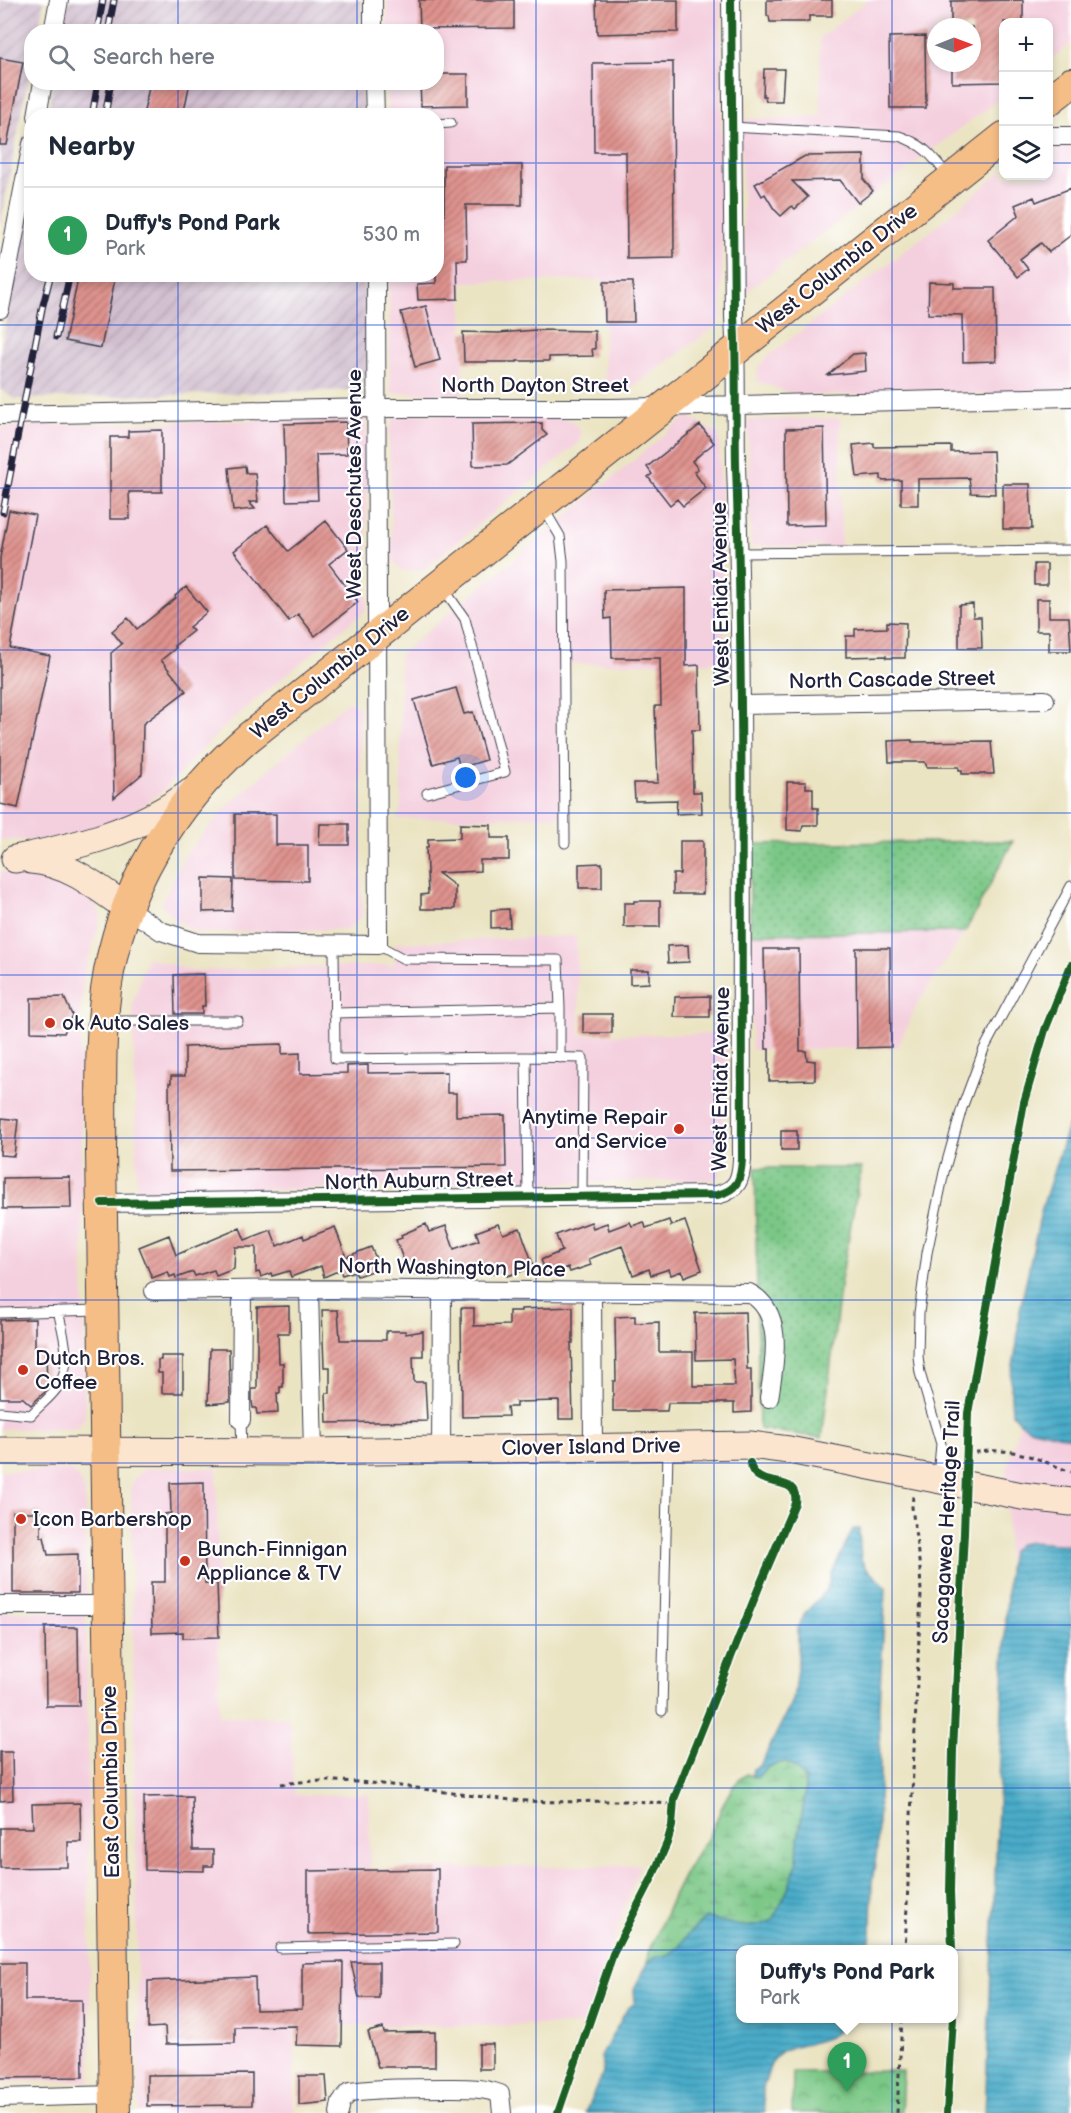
<!DOCTYPE html>
<html lang="en">
<head>
<meta charset="utf-8">
<style>
  :root { --surface:#fff; --page:#f6f6f7; --text:#1f2937; --muted:#747a83; --line:#e0e1e3; --accent:#2563eb }
  body { margin:0; font-family:"Balsamiq Sans",sans-serif; background:var(--page); color:var(--text) }
  .controls { position:absolute; right:18px; top:18px; display:grid; overflow:hidden; border-radius:12px; box-shadow:0 3px 9px #0003 }
  .controls button { width:54px; height:54px; display:grid; place-items:center; padding:0; border:0; border-bottom:2px solid var(--line); background:var(--surface); color:var(--text); font:30px sans-serif }
  .compass { position:absolute; left:927px; top:18px; width:54px; height:54px; border-radius:50%; background:var(--surface); box-shadow:0 3px 9px #0003; rotate:89deg }
  .you { position:absolute; left:466px; top:778px; width:21px; height:21px; margin:-15px; border:4px solid #fff; border-radius:50%; background:#1a73e8; box-shadow:0 0 0 9px #1a73e833 }
  .badge { display:grid; place-items:center; width:39px; height:39px; border-radius:50%; background:var(--accent); color:#fff; font-size:20px; font-weight:700 }
  .pin { position:absolute; translate:-50% -50px; filter:drop-shadow(0 2px 3px #0008) }
  .pin::after { content:''; position:absolute; top:32px; width:21px; height:18px; background:inherit; clip-path:polygon(0 0,100% 0,50% 100%) }
  .popup { position:absolute; left:736px; top:1945px; width:222px; height:78px; box-sizing:border-box; display:grid; place-content:center; border-radius:12px; background:var(--surface); filter:drop-shadow(0 2px 4px #0005); font-size:20px; white-space:nowrap; color:var(--muted) }
  .popup b { font-size:22px; color:var(--text) }
  .popup::after { content:''; position:absolute; left:50%; top:100%; margin-left:-12px; border:12px solid transparent; border-top-color:var(--surface) }
  .list { margin:0; padding:0; list-style:none }
  h2 { display:flex; justify-content:space-between; align-items:center; height:78px; margin:0; padding:0 24px; font-size:26px }
  h2 small { font-size:20px; font-weight:400; color:var(--muted) }
  .list li { display:grid; grid-template-columns:39px 1fr auto; gap:18px; align-items:center; box-sizing:border-box; height:96px; padding:0 24px; border-top:2px solid var(--line) }
  .list b { display:block; font-size:22px; white-space:nowrap }
  .list p { margin:0; font-size:20px; white-space:nowrap; color:var(--muted) }
  .list em { font-size:20px; font-style:normal; color:var(--muted) }
  .icon { flex:none; width:33px; height:33px; fill:none; stroke:currentColor; stroke-width:2; stroke-linecap:round; stroke-linejoin:round }
  .map { position:relative; flex:none; width:1071px; height:2113px; overflow:hidden }
  .search { position:absolute; background:var(--surface); box-shadow:0 3px 9px #0003; left:24px; top:24px; width:420px; height:66px; display:flex; align-items:center; gap:15px; box-sizing:border-box; padding:0 21px; border-radius:24px; color:var(--muted); font-size:22px }
  .panel { position:absolute; background:var(--surface); box-shadow:0 3px 9px #0003; left:24px; top:108px; width:420px; height:174px; border-radius:24px }
  .map>svg:first-child { display:block }
</style>
</head>
<body>
<div class="map">
<svg width="1071" height="2113" viewBox="0 0 1071 2113">
  <defs>
    <pattern id="industrial-furrows" width="10" height="10" patternUnits="userSpaceOnUse" patternTransform="scale(1.5)"><rect width="10" height="10" fill="#d0bdce"/><path d="M-1 1l2-2M0 10L10 0M9 11l2-2" fill="none" stroke="#b2a2b2"/></pattern>
    <pattern id="grass-dots" width="8" height="8" patternUnits="userSpaceOnUse" patternTransform="scale(1.5)"><rect width="8" height="8" fill="#7ac786"/><path d="M2 2h.1M6 6h.1" fill="none" stroke="#64a16f" stroke-width="1.8" stroke-linecap="round"/></pattern>
    <pattern id="wetland-marsh" width="20" height="14" patternUnits="userSpaceOnUse" patternTransform="scale(1.5)"><rect width="20" height="14" fill="#7ac786"/><path d="M1 5h8M5 5V1M11 12h8M15 12V8" fill="none" stroke="#64a16f"/></pattern>
    <pattern id="park-crowns" width="20" height="18" patternUnits="userSpaceOnUse" patternTransform="scale(1.5)"><rect width="20" height="18" fill="#7ac786"/><path d="M2 6a3 3 0 1 1 6 0M12 15a3 3 0 1 1 6 0" fill="none" stroke="#64a16f"/></pattern>
    <pattern id="water-rules" width="6" height="5" patternUnits="userSpaceOnUse" patternTransform="scale(1.5)"><rect width="6" height="5" fill="#4aacc9"/><path d="M0 2.5h6" fill="none" stroke="#3d8ca4"/></pattern>
    <pattern id="building-hatch" width="6" height="6" patternUnits="userSpaceOnUse" patternTransform="scale(1.5)"><rect width="6" height="6" fill="#df938e"/><path d="M-1 1l2-2M0 6l6-6M5 7l2-2" fill="none" stroke="#b47875"/></pattern>
  </defs>
  <rect width="100%" height="100%" fill="#fff"/>
  <filter id="ink" filterUnits="userSpaceOnUse"><feTurbulence type="fractalNoise" baseFrequency=".0167" numOctaves="2"/><feDisplacementMap in="SourceGraphic" scale="12" xChannelSelector="R" yChannelSelector="G"/><feConvolveMatrix kernelMatrix="1 2 1 2 8 2 1 2 1" color-interpolation-filters="sRGB"/></filter>
  <filter id="wash" filterUnits="userSpaceOnUse"><feTurbulence type="fractalNoise" baseFrequency=".008" numOctaves="4" result="noise"/><feDisplacementMap in="SourceGraphic" scale="24" xChannelSelector="R" yChannelSelector="G"/><feGaussianBlur stdDeviation="1.35" result="paint"/><feColorMatrix in="noise" values="0 0 0 0 0 0 0 0 0 0 0 0 0 0 0 0 0 1.4 0 .05"/><feComposite in="paint" operator="in"/></filter>
  <g filter="url(#wash)">
    <rect width="100%" height="100%" fill="#ebe4c3"/>
    <!-- built -->
    <path fill="#f4cfde" fill-rule="evenodd" d="M387,0H721L722,315L715,327L627,391L605,392L603,280L462,282L463,394L390,393L389,275L436,274V116L388,115L387,83L436,82V32L387,31Z
      M868,0H1071V43L1049,61L1048,22H1004L1003,96L746,292L740,119L821,117L820,38ZM936,27H972V63H936Z
      M1071,147V393L795,395L757,381L758,368L766,358L942,222L1003,170L1004,176H1048L1049,149Z
      M401,414L552,416L570,420L579,428L581,435L577,444L424,569L413,571L402,570L396,565L392,554L389,429L393,419Z
      M687,416L719,434L725,662L564,664V816L397,819L401,805L400,654Z
      M362,418L367,425V609L243,710L219,732L164,790L136,811L108,826L45,840H0V430L8,426Z
      M840,418L841,547L751,546L748,420Z
      M348,701L360,708L362,916L348,929L198,933L177,921L161,904L186,854L229,804Z
      M0,872H24L46,875L79,889L94,900L101,917L84,975L80,1017L85,1415L81,1424L72,1429H0Z
      M965,932L916,1006L898,1047L752,1050L750,934Z
      M576,936L580,1035L728,1034L720,1176L710,1180L137,1192L133,1003L147,957L192,971L394,965L395,943Z
      M1020,1423L1029,1428L1071,1438V1545L1044,1542L1011,1551L1008,1570L1006,1474Z
      M150,1468H217L219,1716L289,1717L295,1795L369,1794L370,1869L640,1865L583,2025L295,2026L294,2113H139L131,1487L134,1479L142,1471Z
      M69,1470L78,1477L85,1492L86,1598H0V1471Z
      M0,1612H86L91,2078L90,2081L0,2082Z"/>
    <!-- industrial -->
    <path fill="url(#industrial-furrows)" d="M0,0H44L38,31L32,32L31,64L0,226Z
      M69,0H361L362,31H63Z
      M53,83H362L363,115L47,116Z
      M31,193L32,274L365,275L367,374L355,390L15,399L0,389V354Z"/>
    <!-- grass -->
    <path fill="url(#grass-dots)" stroke="#4e7460" stroke-width="1.5" d="M1013,841L965,932L750,934V844Z
      M755,1168H861L841,1280L822,1438L759,1429Z"/>
    <!-- wetland -->
    <path fill="url(#wetland-marsh)" stroke="#4e7460" stroke-width="1.5" d="M786,1762L796,1769L805,1779V1796L798,1840L797,1863L788,1889L774,1920C741,1934 737,1922 706,1918L689,1933L679,1947L668,1955L655,1957L647,1963C648,1945 651,1948 657,1934C667,1909 677,1885 691,1863C697,1852 706,1843 711,1832C721,1812 727,1786 747,1774L757,1778C765,1767 772,1764 786,1762Z"/>
    <!-- park -->
    <path fill="url(#park-crowns)" stroke="#4e7460" stroke-width="1.5" d="M903,2071L901,2113H792L793,2072Z"/>
    <!-- water -->
    <path fill="url(#water-rules)" stroke="#366782" stroke-width="1.5" d="M1071,1116V1438L1029,1428L1020,1423L1012,1414L1011,1396V1376L1017,1344L1019,1314L1042,1208Z
      M853,1529H859L861,1559L866,1568L886,1587L879,1705L880,1776L877,1850L872,1883L871,1935L868,1949L740,1950V2018L842,2019C843,2046 797,2040 781,2052C773,2057 769,2068 767,2076C766,2080 763,2086 763,2090C762,2097 765,2106 765,2113H585L603,2072L601,2056L627,2009L635,2003L634,1989L647,1963L655,1957L668,1955L679,1947L689,1933L706,1918C737,1922 741,1934 773,1920L788,1889L797,1863L798,1840L805,1796V1779L796,1769L786,1762C772,1764 765,1767 757,1778L752,1775L753,1769L760,1766L793,1700L798,1661V1627L805,1613L827,1590L830,1577Z
      M1029,1542L1071,1545V2113H985L1008,1570L1011,1551L1018,1545Z"/>
    <g id="blocks">
      <!-- building -->
      <path fill="url(#building-hatch)" d="M419,0H514V28L420,29Z
        M596,0H678V32L597,34Z
        M767,0H832V16H809V22H770L769,16H767Z
        M1023,0V22H1004V82L952,83V63H972V27H951V1Z
        M925,36L926,108H890L889,37Z
        M0,58L23,62L7,145H0Z
        M673,62L674,258L627,259L626,152H594L593,63Z
        M764,69H784L782,101H766L765,96H763Z
        M436,74H468V105L421,106L420,82H436Z
        M150,82H190L183,116H143Z
        M864,155V180L873,191L858,203L840,180L792,181L808,197L795,209L792,206L781,216L774,209L765,194L762,196L755,184L805,156Z
        M444,165H522V205H466L467,260H457L458,299L418,300L417,284L436,283V229L444,228Z
        M1071,188V235L1049,252L1041,243L1020,259L1028,269L1018,277L988,240L1019,215L1015,205L1034,197L1036,202Z
        M79,274H116L101,348L65,341Z
        M604,282H633L634,322H605Z
        M929,282L954,283V288H995L996,361L963,362L962,315L928,314Z
        M426,306L440,360L415,367L401,312Z
        M536,330L595,331V349H592L593,356L549,357V361H517V362H464L463,332L498,333Z
        M865,353L866,371L828,375L853,354Z
        M346,422L347,454L316,455L318,500L286,501L284,424Z
        M542,423V430L547,435L507,465L473,466L472,424Z
        M700,425L714,443L692,461L698,469L694,472L706,488L683,506L677,499L670,505L648,477L652,474L647,467Z
        M824,428L826,525L787,526L786,429Z
        M162,430V492H129L130,519H110V437H128V431Z
        M874,443V447L951,446V452L993,451L995,494L971,493L969,478L918,479V505H901V480L883,481L881,479V475L857,477L853,445Z
        M245,466L246,473H255L258,502H249L255,509L233,511L229,468Z
        M1003,484H1030L1032,529H1003Z
        M9,510L35,515L10,648L50,656L18,808L0,804V558Z
        M326,521L348,549L329,564L358,602L315,636L298,614L289,621L234,551L267,525L288,551Z
        M1034,564H1047V585H1034Z
        M186,587L207,612L189,627L193,631L174,646L176,648L161,660L186,691L143,724L142,774L114,798L111,653L122,644L112,631L128,618L137,629L176,598L175,596Z
        M686,588V666L699,665L700,730H692L693,792H701L702,813L676,814L677,800L635,801L634,783H658L655,706H661L660,658H612L611,618L605,619L604,590Z
        M1036,599H1049V617H1069L1071,651H1049V631H1036Z
        M973,604V617H981L982,648H959V605Z
        M887,622L906,623L905,658H886V656L846,657V636H855V629L887,628Z
        M456,688L464,714L473,712L486,760L460,768L457,757L433,764L414,700Z
        M912,740V742L991,741L994,774H962V770H959V767H927L925,762H889L888,741Z
        M787,782H806V788H813V808H818V825H803L802,831L787,830Z
        M235,814H276V845H308V881L235,880Z
        M320,824H349V845H319Z
        M460,824L491,825V838H509V860H480V871L438,873L455,886V909H421V895L428,894L426,847H428V839L460,838Z
        M680,841H703V894H673V874H680Z
        M602,863V888H579V864Z
        M203,878L233,879L232,911L203,912Z
        M634,901H660V927H624V903H634Z
        M509,909L510,927L491,928V910Z
        M688,945L689,962L668,963L667,946Z
        M856,948H890L891,1047L857,1048Z
        M764,949H799L800,1051H806L807,1060L815,1061V1080L769,1081V1049H766Z
        M630,970H649V983L630,984Z
        M204,974L205,1006H202V1014H175L174,975Z
        M710,996V1017H674L675,997Z
        M64,997L72,1015L64,1033L31,1032V998Z
        M583,1014H612V1033H583Z
        M282,1044V1054L300,1053V1074L347,1073V1066L368,1065V1073L447,1072V1093H456V1116L505,1115L506,1167L170,1171L169,1083H171V1076H185V1047Z
        M2,1118L18,1120L14,1156L0,1155Z
        M781,1131H797V1150H781Z
        M70,1177L71,1208L3,1209V1178Z
        M669,1220L671,1226L685,1221L702,1270L684,1277L682,1271L671,1275L669,1269L651,1275L649,1269L633,1275L622,1246L589,1259L591,1265L570,1272L568,1267L547,1275L541,1260L562,1251L556,1235L591,1222L593,1228L607,1223L609,1230L630,1222L632,1226L644,1222L646,1228Z
        M426,1224L429,1232L446,1226L454,1249L479,1240L476,1232L498,1224L503,1234L520,1228L534,1267L507,1276L505,1269L492,1274L489,1267L468,1275L467,1272L454,1277L451,1269L429,1276L427,1269L415,1274L413,1268L407,1270L396,1240L402,1238L401,1235Z
        M335,1227L346,1257L371,1247L380,1268L357,1276L355,1271L342,1275L340,1270L324,1277L321,1266L291,1277L289,1271L272,1276L271,1273L261,1277L259,1272L256,1273V1247H235L234,1269L216,1276L214,1270L195,1276L193,1272L176,1278L175,1275L170,1277L168,1272L152,1278L139,1247L169,1235L176,1255L240,1228L245,1240L271,1230L277,1246L303,1235L304,1239Z
        M289,1306V1333H278L279,1363H283V1387H280V1393H277L278,1413L257,1414L256,1408H253L252,1401V1389H257V1307Z
        M573,1307V1343H571L573,1419H559V1401L516,1402V1407H507L508,1416L462,1417L461,1308H474V1326L509,1325V1311H521V1309Z
        M322,1310H338L340,1340H386V1331H405L406,1334L423,1331V1356H413L414,1382H425L427,1421L327,1423L326,1393H330V1367H324Z
        M745,1312L747,1369H751V1412L734,1413V1403H668L667,1411H613V1381H616L615,1317L635,1316V1323L659,1322V1352H693V1386H735L733,1359L696,1360L695,1313Z
        M35,1319V1349H46L47,1390L31,1405L23,1398H0V1320Z
        M210,1349H229L230,1402L208,1404Z
        M161,1356H183V1393H162V1373H158V1360H161Z
        M204,1482L205,1583H217L219,1637L183,1638V1632L152,1633L151,1582H165V1514L171,1513L170,1483Z
        M13,1512H41V1537H44L48,1555L78,1554V1593H13Z
        M45,1627H78L79,1706H46Z
        M0,1752H12L13,1800L0,1801Z
        M192,1796L193,1850H213V1866H204V1871L145,1870L144,1797Z
        M80,1803L81,1842H68V1867L0,1868V1828H33L32,1804Z
        M438,1869V1932L308,1934V1871Z
        M343,1962L342,2046L296,2045L297,2026L235,2027V2043L181,2044H166L165,2027L148,2028V1981L255,1977L256,2010L302,2009V1963Z
        M351,1962H379V1998H359Z
        M0,1963H25V2000H82L83,2077L0,2078Z
        M383,2028L384,2033L435,2032V2067H378L368,2032Z
        M479,2044H493V2069H479Z
        M252,2074V2105L147,2106V2075Z
        M299,2076H326L328,2102L299,2105Z"/>
    </g>
  </g>
  <g filter="url(#ink)">
    <use href="#blocks" fill-opacity="0" stroke="#403f4f" stroke-width="1.5"/>
    <g fill="none" stroke-linecap="round" stroke-linejoin="round">
      <defs>
        <path id="lane" d="M436,124L451,123
          M731,127L899,136C925,145 932,156 949,177
          M544,509L560,536L563,561L565,843
          M739,553L1071,550
          M427,793L505,772L465,619L444,589
          M334,945L335,1059L526,1057L528,1197
          M378,945L404,959L558,960L560,1008
          M334,1013L560,1008V1058
          M106,1021H238
          M526,1057L583,1058L582,1197
          M0,1313L98,1310
          M0,1412L31,1415C39,1406 50,1398 57,1388C73,1365 64,1336 58,1311
          M241,1420L242,1450
          M938,1476L941,1444L920,1373L918,1356L919,1313L927,1253L944,1172L962,1108L984,1049L1071,886
          M662,1711L668,1449
          M280,1948L454,1944"/>
        <path id="street" d="M373,0V32
          M53,32L59,0
          M374,82L375,116
          M37,116L43,82
          M1048,136H1071
          M0,309L32,144
          M0,415L377,408H613L1071,397
          M740,705L1045,700
          M127,908L161,931L198,943L378,945L376,274
          M102,1203L717,1195C738,1190 741,1179 742,1159C741,928 744,696 736,465C735,416 737,366 734,316L731,0
          M309,1289L313,1452
          M154,1291L309,1289L749,1293C786,1312 774,1366 769,1398
          M592,1292L593,1446
          M241,1420L242,1290
          M441,1449L442,1290
          M0,1605H108
          M0,2098L115,2095
          M339,2113L341,2102L350,2092C381,2088 412,2088 444,2088C464,2088 482,2087 500,2094L502,2113"/>
        <path id="secondary" d="M15,859C77,846 139,832 191,792
          M31,860C69,863 97,887 127,908
          M0,1451L313,1452L750,1445L789,1450L1022,1496L1071,1502"/>
        <path id="primary" d="M1048,101L1071,83
          M115,2113L101,1150C102,1097 99,1043 106,990C120,889 173,803 249,737L1004,137"/>
      </defs>
      <!-- lane casing -->
      <use href="#lane" stroke="#403f4f" stroke-width="11"/>
      <!-- street casing -->
      <use href="#street" stroke="#403f4f" stroke-width="20"/>
      <!-- secondary casing -->
      <use href="#secondary" stroke="#403f4f" stroke-width="29"/>
      <!-- primary casing -->
      <use href="#primary" stroke="#403f4f" stroke-width="32"/>
      <!-- path -->
      <path stroke="#403f4f" stroke-width="3" stroke-dasharray="4.5 4.5" stroke-linecap="butt" d="M966,1454C1013,1445 1029,1456 1071,1472
        M281,1784C364,1773 444,1796 527,1801C576,1804 625,1797 673,1805
        M905,1950L921,1593L920,1569L912,1507L913,1496
        M897,2113L902,2018"/>
      <!-- lane -->
      <use href="#lane" stroke="#fff" stroke-width="9"/>
      <!-- street -->
      <use href="#street" stroke="#fff" stroke-width="18"/>
      <!-- secondary -->
      <use href="#secondary" stroke="#fbe5cf" stroke-width="27"/>
      <!-- primary -->
      <use href="#primary" stroke="#f6be87" stroke-width="30"/>
      <defs>
        <path id="rail" d="M97,32L103,0
          M108,32L114,0
          M92,116L98,82
          M105,116L111,82
          M56,337L70,274
          M3,512L42,309L51,274"/>
      </defs>
      <!-- rail casing -->
      <use href="#rail" stroke="#22223b" stroke-width="7"/>
      <!-- rail -->
      <use href="#rail" stroke="#fff" stroke-width="4.5" stroke-dasharray="14" stroke-linecap="butt"/>
      <defs>
        <path id="cycleway" d="M102,1203L717,1195C738,1190 741,1179 742,1159C741,928 744,696 736,465C735,416 737,366 734,316L731,0
          M952,1950L950,1891L953,1750L964,1533L968,1413L1024,1102L1045,1030L1071,965
          M558,2113L613,1954L652,1878L667,1843L672,1826L674,1799L759,1587L795,1503C800,1471 755,1493 750,1463
          M947,2113L953,2018"/>
      </defs>
      <!-- cycleway casing -->
      <use href="#cycleway" stroke="#fff" stroke-width="11"/>
      <!-- cycleway -->
      <use href="#cycleway" stroke="#1b5e20" stroke-width="8"/>
    </g>
  </g>
  <!-- grid -->
  <path fill="none" stroke="#1d4ed8" stroke-width="1.5" stroke-opacity="0.55" d="M178,0V32M357,0V32M536,0V2113M714,0V2113M892,0V2113M178,82V116M357,82V116M0,163H32M436,163H1004M1048,163H1071M178,274V2113M357,274V2113M0,325H1071M0,488H1071M0,650H1071M0,813H1071M0,975H1071M0,1138H1071M0,1300H1071M0,1463H1071M0,1625H1071M0,1788H1071M0,1950H1071"/>
  <!-- markers -->
  <g fill="#c8321e" stroke="#fff" stroke-width="2">
    <circle cx="50" cy="1023" r="6"/>
    <circle cx="679" cy="1129" r="6"/>
    <circle cx="23" cy="1370" r="6"/>
    <circle cx="21" cy="1519" r="6"/>
    <circle cx="185" cy="1561" r="6"/>
  </g>
  <g text-anchor="middle" dominant-baseline="central" stroke-width="4.5" stroke-linejoin="round" paint-order="stroke">
    <!-- street labels -->
    <g font-size="21" fill="#22223b" stroke="#fff">
      <text transform="translate(837 269) rotate(-38)">West Columbia Drive</text>
      <text x="535" y="385">North Dayton Street</text>
      <text transform="translate(354 484) rotate(-90)">West Deschutes Avenue</text>
      <text transform="translate(721 594) rotate(-91)">West Entiat Avenue</text>
      <text transform="translate(330 673) rotate(-39)">West Columbia Drive</text>
      <text transform="translate(892 680) rotate(-1)">North Cascade Street</text>
      <text transform="translate(721 1079) rotate(-89)">West Entiat Avenue</text>
      <text transform="translate(419 1181) rotate(-1)">North Auburn Street</text>
      <text transform="translate(452 1268) rotate(1)">North Washington Place</text>
      <text transform="translate(591 1447) rotate(-1)">Clover Island Drive</text>
      <text transform="translate(947 1522) rotate(-87)">Sacagawea Heritage Trail</text>
      <text transform="translate(111 1782) rotate(-91)">East Columbia Drive</text>
    </g>
    <!-- poi labels -->
    <g font-size="21" fill="#22223b" stroke="#fff" text-anchor="start">
      <text x="62" y="1023">ok Auto Sales</text>
      <text x="667" y="1117" text-anchor="end">Anytime Repair<tspan x="667" dy="24">and Service</tspan></text>
      <text x="35" y="1358">Dutch Bros.<tspan x="35" dy="24">Coffee</tspan></text>
      <text x="33" y="1519">Icon Barbershop</text>
      <text x="197" y="1549">Bunch-Finnigan<tspan x="197" dy="24">Appliance &amp; TV</tspan></text>
    </g>
  </g>
</svg>
<div class="controls">
<button>+</button>
<button>−</button>
<button><svg class="icon" aria-label="layers" viewBox="0 0 24 24"><path d="M12 4l9 5-9 5-9-5zM3 14l9 5 9-5"/></svg></button>
</div>
<svg class="compass" viewBox="-18 -18 36 36"><path d="M0-13l5 13h-10z" fill="#e53935"/><path d="M0 13l5-13h-10z" fill="#747a83"/></svg>
<div class="you"></div>
<div class="pin badge" style="left:847px;top:2092px;background:#2e9e5b">1</div>
<div class="popup"><b>Duffy's Pond Park</b>Park</div>
<div class="search"><svg class="icon" aria-label="search" viewBox="0 0 24 24"><circle cx="10" cy="10" r="6"/><path d="M15 15l6 6"/></svg>Search here</div>
<section class="panel">
<h2>Nearby<small></small></h2>
<ul class="list">
<li><span class="badge" style="background:#2e9e5b">1</span><div><b>Duffy's Pond Park</b><p>Park</p></div><em>530 m</em></li>
</ul>
</section>
</div>
</body>
</html>
